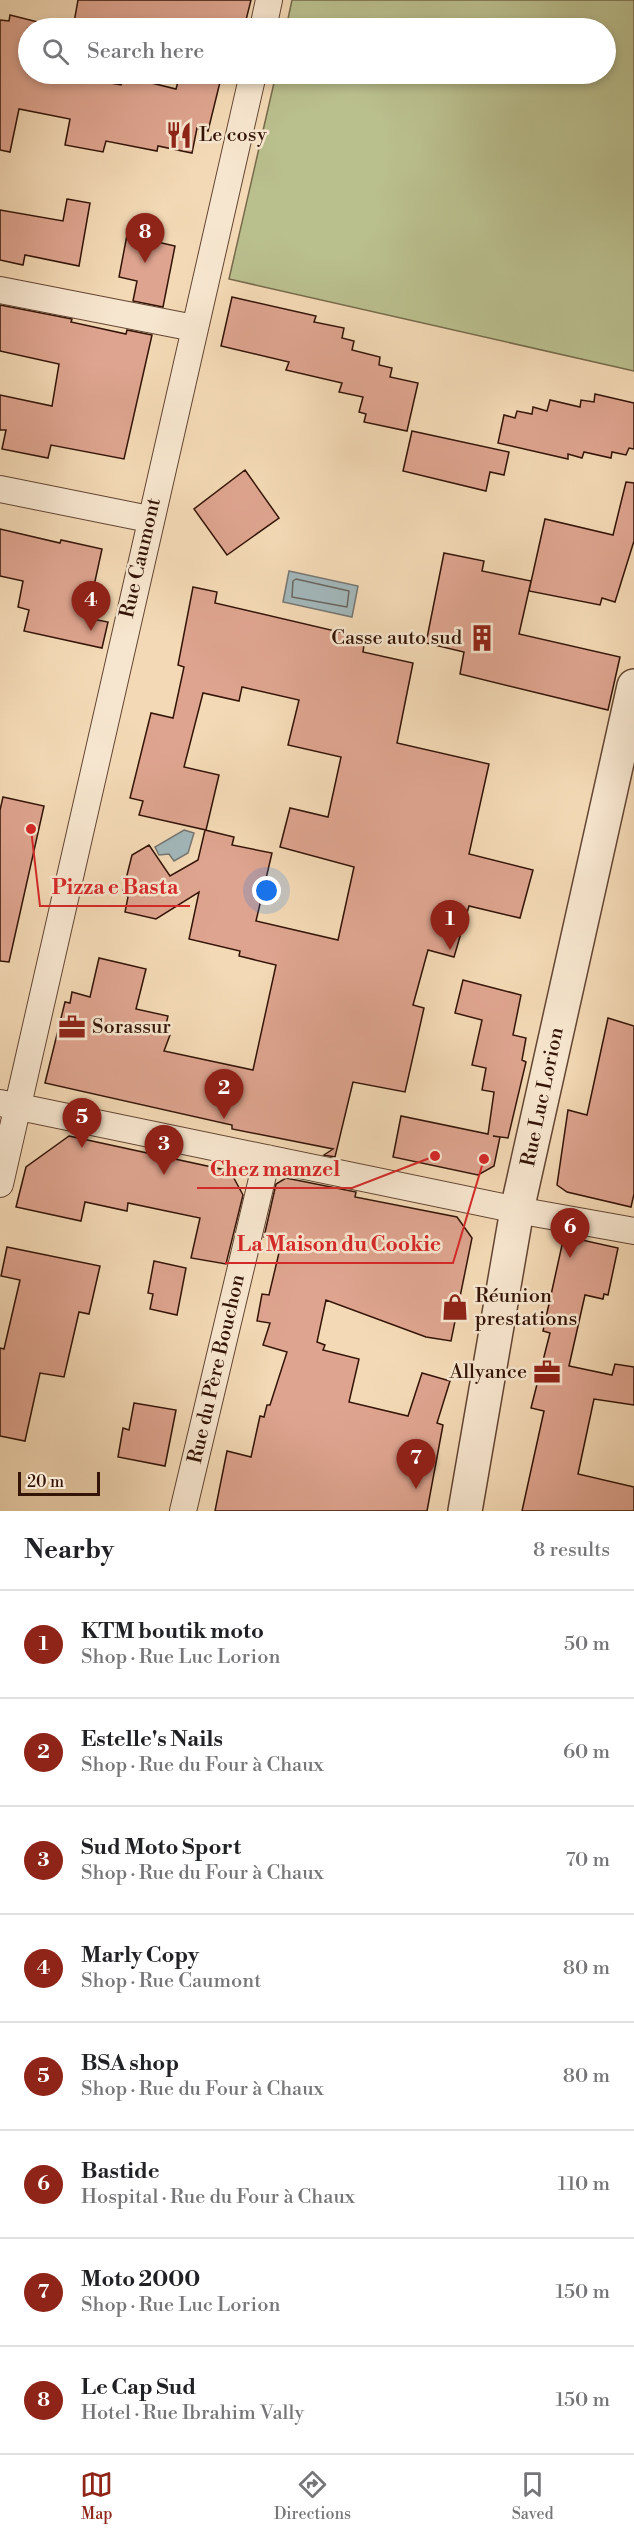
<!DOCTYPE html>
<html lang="en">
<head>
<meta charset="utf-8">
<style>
  :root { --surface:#fff; --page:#f2f2f2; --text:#202124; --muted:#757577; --line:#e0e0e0; --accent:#8f2418 }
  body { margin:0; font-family:"Libre Bodoni",serif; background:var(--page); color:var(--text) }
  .scale { position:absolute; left:18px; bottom:15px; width:82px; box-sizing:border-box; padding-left:6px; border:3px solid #331407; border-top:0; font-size:16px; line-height:21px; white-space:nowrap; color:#331407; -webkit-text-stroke:4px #f7e6cf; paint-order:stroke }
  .you { position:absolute; left:267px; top:891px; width:21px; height:21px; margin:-15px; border:4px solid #fff; border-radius:50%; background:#1a73e8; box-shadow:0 0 0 9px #1a73e833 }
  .badge { display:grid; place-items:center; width:39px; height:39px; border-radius:50%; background:var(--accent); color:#fff; font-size:20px; font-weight:700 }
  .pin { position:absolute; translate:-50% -50px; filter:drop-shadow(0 2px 3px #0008) }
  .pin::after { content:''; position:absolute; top:32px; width:21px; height:18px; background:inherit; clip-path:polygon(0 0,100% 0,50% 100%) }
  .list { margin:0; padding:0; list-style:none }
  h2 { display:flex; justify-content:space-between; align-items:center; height:78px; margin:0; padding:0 24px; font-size:26px }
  h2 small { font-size:20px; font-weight:400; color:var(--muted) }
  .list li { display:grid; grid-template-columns:39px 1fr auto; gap:18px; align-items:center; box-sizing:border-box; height:108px; padding:0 24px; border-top:2px solid var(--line) }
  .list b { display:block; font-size:22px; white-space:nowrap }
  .list p { margin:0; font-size:20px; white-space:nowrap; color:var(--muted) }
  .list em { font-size:20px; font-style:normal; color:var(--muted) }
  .icon { flex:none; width:33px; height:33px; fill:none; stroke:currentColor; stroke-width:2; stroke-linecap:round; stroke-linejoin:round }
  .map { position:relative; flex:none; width:634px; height:1511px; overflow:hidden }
  .search { position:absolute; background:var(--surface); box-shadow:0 3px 9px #0003; left:18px; right:18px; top:18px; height:66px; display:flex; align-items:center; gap:15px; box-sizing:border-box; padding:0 21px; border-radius:33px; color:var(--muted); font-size:22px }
  .sheet { height:942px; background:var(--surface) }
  nav { display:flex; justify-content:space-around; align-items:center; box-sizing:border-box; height:84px; border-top:2px solid var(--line); background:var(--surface); font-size:16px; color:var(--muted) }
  nav a { display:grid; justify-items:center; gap:3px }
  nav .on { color:var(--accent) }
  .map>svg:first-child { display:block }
</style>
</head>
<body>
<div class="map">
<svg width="634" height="1511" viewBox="0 0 634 1511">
  <rect width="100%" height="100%" fill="#f3d9b5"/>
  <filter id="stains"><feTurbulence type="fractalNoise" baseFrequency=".00333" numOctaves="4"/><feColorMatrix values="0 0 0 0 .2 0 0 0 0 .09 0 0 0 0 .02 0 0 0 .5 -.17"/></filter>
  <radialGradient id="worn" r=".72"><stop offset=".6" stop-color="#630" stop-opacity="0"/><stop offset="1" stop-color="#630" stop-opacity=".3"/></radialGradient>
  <!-- green -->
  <path fill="#babf8e" stroke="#766a4a" stroke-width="1.5" d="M292,0H634V371L229,279L276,74H606V28H286Z"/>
  <!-- water -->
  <path fill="#a2b7ba" stroke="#767672" stroke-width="1.5" d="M289,571L358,586L352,617L283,602Z
    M184,830L194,833L188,853L174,861L169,854L159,855L155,847Z"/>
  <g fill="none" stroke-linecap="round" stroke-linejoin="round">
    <!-- shore -->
    <path stroke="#6a6660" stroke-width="1.5" d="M296,579L349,591L347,607L292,597L293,581Z"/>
  </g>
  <!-- building -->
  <path fill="#dea48f" stroke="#331407" stroke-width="1.5" d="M78,0H251L244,28H73Z
    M10,15L42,23L41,28H28V74H60L121,85L123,76L176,89L180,74H222L208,131L197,128L192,153L158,146L157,151L106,141L103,152L65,145L70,119L19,109L10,152L0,150V20L9,21Z
    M67,199L90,203L79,266L25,255L23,265L0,260V210L63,221Z
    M127,235L175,246L163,307L133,301L137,281L119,277Z
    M232,297L316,316L314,322L344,328L342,338L354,341L352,350L380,357L379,365L392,368L390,377L418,383L407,431L364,422L366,414L359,412L363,397L339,392L342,383L286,370L289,362L221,346Z
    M0,305L72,319L71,322L126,334L127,330L152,335L124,459L51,445L48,458L2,449L6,430H0V395L52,406L59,364L0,351Z
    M595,394L634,403V449L629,448L626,455L612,452L611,458L584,452L582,458L568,454V459L498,443L504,415L515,418L517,411L532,414L533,407L547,411L550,400L580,407L581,400L594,402Z
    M412,431L509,452L504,475L490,472L486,491L403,471Z
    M245,470L279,518L227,555L194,509Z
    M626,482L634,483V541L615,602L602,598L600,605L529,591L545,519L613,535Z
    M0,529L60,543L61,540L102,549L87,618L108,622L102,648L24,631L29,610L18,607L23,581L0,576Z
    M444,553L484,561L482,571L531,581L519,634L620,657L608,710L460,674L464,652L426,643Z
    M193,587L217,592L215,603L365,638L363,652L413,663L397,743L489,764L469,854L533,870L520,918L469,906L454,957L428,950L413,1005L424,1008L405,1092L353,1082L335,1157L324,1155L333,1149L232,1129V1125L45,1083L65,1002L70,1003L72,992L90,997L99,958L146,969L136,1009L168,1016L164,1033L170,1035L164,1051L253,1070L276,965L239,956L240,951L189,939L199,892L156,919L125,912L128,897L123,891L132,855L149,845L170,876L198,860L205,830L234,837L232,845L272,853L256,921L338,940L354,867L280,847L290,808L328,817L341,757L288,745L299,700L242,687L239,701L203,693L184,767L219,775L206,830L139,815L143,801L130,798L151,713L173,718L184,667L178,665Z
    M3,797L44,806L9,962L0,961V810Z
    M463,980L521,995L513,1035L526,1038L522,1060L526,1062L508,1138L493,1136L500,1137L494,1166L478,1175L393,1157L401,1116L488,1134L494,1092L482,1090L486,1068L472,1065L482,1020L455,1013Z
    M608,1018L634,1026V1194L631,1207L567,1192L557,1185L568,1110L587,1115Z
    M69,1136L230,1171L243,1195L226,1264L191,1258L200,1218L128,1203L127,1211L85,1202L81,1221L16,1207L26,1167Z
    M286,1178L356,1192L355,1197L457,1217L472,1238L451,1341L426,1337L326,1300L317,1342L325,1345L323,1350L359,1359L349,1402L408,1416L422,1373L450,1381L437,1423L443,1425L427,1511H215L227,1451L251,1457L260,1416L264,1417L267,1405H270L287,1352L263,1345L270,1323L257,1321L262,1294L269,1295L282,1240L264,1237L276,1184Z
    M564,1236L618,1248L608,1295L604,1294L603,1299L585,1295L569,1366L612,1375L615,1364L634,1367V1405L594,1399L578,1474L634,1487V1511H522L544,1411L531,1408L550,1333L543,1331Z
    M7,1247L100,1266L89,1314L79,1312L64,1377L40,1373L25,1441L0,1436V1348L4,1349L20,1280L1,1276Z
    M154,1261L186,1268L177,1315L150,1309L153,1294L148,1293Z
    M134,1403L176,1410L165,1466L118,1457L123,1428L129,1430Z"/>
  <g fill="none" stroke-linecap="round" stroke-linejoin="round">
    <defs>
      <path id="minor" d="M263,28L269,0
        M0,290L194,328
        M0,489L149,519
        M0,1103L517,1210L634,1231
        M0,1184L253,74
        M183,1511L267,1158"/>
      <path id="tertiary" d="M465,1511L517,1210L634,686"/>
    </defs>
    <!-- minor casing -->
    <use href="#minor" stroke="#634532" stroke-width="28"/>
    <!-- tertiary casing -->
    <use href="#tertiary" stroke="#634532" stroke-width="36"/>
    <!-- minor -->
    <use href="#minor" stroke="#f7e6cf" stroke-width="26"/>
    <!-- tertiary -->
    <use href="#tertiary" stroke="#f7e6cf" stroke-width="33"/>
  </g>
  <!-- icons -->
  <defs>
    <symbol id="restaurant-bare" viewBox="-9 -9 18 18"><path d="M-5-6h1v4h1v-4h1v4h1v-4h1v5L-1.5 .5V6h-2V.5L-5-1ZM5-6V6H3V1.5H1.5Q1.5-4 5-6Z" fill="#8f2418" stroke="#f7e6cf" stroke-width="2.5" paint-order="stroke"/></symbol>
    <symbol id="building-bare" viewBox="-9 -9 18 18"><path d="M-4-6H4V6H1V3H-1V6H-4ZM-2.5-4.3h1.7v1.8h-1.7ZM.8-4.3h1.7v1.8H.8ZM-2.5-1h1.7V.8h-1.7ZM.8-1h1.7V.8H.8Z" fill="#8f2418" stroke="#f7e6cf" stroke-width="2.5" paint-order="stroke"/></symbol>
    <symbol id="office-bare" viewBox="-9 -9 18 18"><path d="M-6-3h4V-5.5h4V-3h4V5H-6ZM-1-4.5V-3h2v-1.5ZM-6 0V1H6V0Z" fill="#8f2418" stroke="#f7e6cf" stroke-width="2.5" paint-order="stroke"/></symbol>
    <symbol id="shop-bare" viewBox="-9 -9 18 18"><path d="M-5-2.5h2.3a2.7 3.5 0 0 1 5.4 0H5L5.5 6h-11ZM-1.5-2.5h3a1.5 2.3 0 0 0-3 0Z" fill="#8f2418" stroke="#f7e6cf" stroke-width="2.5" paint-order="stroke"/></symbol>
  </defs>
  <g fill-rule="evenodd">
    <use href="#restaurant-bare" x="160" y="116" width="38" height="38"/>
    <use href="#building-bare" x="463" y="619" width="38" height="38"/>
    <use href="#office-bare" x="53" y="1008" width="38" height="38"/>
    <use href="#shop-bare" x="436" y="1288" width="38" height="38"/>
    <use href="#office-bare" x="528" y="1353" width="38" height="38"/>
  </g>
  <g text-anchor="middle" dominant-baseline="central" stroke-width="5" stroke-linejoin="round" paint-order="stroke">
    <!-- poi labels -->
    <g font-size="20" fill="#331407" stroke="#f7e6cf" text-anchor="start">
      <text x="199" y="135">Le cosy</text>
      <text x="462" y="638" text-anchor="end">Casse auto sud</text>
      <text x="92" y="1027">Sorassur</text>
      <text x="475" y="1296">Réunion<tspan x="475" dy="23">prestations</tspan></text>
      <text x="527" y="1372" text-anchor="end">Allyance</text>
    </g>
    <!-- street labels -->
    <g font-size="20" fill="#331407" stroke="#f7e6cf">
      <text transform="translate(141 558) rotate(-77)">Rue Caumont</text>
      <text transform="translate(543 1097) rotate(-78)">Rue Luc Lorion</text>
      <text transform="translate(217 1369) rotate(-77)">Rue du Père Bouchon</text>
    </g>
  </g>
  <!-- callouts -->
  <path fill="none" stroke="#d62828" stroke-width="2" d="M31 829L40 906H190M435 1156L352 1188H197M484 1159L453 1263H225"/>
  <g fill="#d62828" stroke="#f7e6cf" stroke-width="2">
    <circle cx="31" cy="829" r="6"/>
    <circle cx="435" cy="1156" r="6"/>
    <circle cx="484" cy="1159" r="6"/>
  </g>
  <g font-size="21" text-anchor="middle" font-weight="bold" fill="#d62828" stroke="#f7e6cf" stroke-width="5" stroke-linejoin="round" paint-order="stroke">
    <text x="115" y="894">Pizza e Basta</text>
    <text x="275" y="1176">Chez mamzel</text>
    <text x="339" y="1251">La Maison du Cookie</text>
  </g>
  <rect width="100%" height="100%" filter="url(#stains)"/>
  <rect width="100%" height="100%" fill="url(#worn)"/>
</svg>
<div class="scale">20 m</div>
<div class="you"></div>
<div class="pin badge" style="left:450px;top:950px">1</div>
<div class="pin badge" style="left:224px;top:1119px">2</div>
<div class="pin badge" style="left:164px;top:1175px">3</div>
<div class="pin badge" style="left:91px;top:631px">4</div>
<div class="pin badge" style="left:82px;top:1148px">5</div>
<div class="pin badge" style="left:570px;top:1258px">6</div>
<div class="pin badge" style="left:416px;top:1489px">7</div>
<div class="pin badge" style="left:145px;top:263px">8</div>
<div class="search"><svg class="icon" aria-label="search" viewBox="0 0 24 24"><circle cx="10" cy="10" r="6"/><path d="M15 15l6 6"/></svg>Search here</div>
</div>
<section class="sheet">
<h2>Nearby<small>8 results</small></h2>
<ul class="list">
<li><span class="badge">1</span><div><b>KTM boutik moto</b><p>Shop · Rue Luc Lorion</p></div><em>50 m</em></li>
<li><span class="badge">2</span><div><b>Estelle's Nails</b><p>Shop · Rue du Four à Chaux</p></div><em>60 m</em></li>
<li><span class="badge">3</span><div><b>Sud Moto Sport</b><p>Shop · Rue du Four à Chaux</p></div><em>70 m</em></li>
<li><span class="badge">4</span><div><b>Marly Copy</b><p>Shop · Rue Caumont</p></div><em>80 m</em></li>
<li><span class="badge">5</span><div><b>BSA shop</b><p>Shop · Rue du Four à Chaux</p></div><em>80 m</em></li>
<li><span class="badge">6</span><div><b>Bastide</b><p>Hospital · Rue du Four à Chaux</p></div><em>110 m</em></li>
<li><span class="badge">7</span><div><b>Moto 2000</b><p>Shop · Rue Luc Lorion</p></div><em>150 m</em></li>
<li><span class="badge">8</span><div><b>Le Cap Sud</b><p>Hotel · Rue Ibrahim Vally</p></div><em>150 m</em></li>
</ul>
</section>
<nav>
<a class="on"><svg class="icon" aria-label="map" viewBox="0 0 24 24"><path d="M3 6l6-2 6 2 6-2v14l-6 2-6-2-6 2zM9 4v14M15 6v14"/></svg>Map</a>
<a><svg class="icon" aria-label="directions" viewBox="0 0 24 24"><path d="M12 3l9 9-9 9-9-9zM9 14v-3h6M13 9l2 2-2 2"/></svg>Directions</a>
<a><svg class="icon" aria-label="saved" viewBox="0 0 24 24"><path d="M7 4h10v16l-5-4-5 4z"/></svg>Saved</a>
</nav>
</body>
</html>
